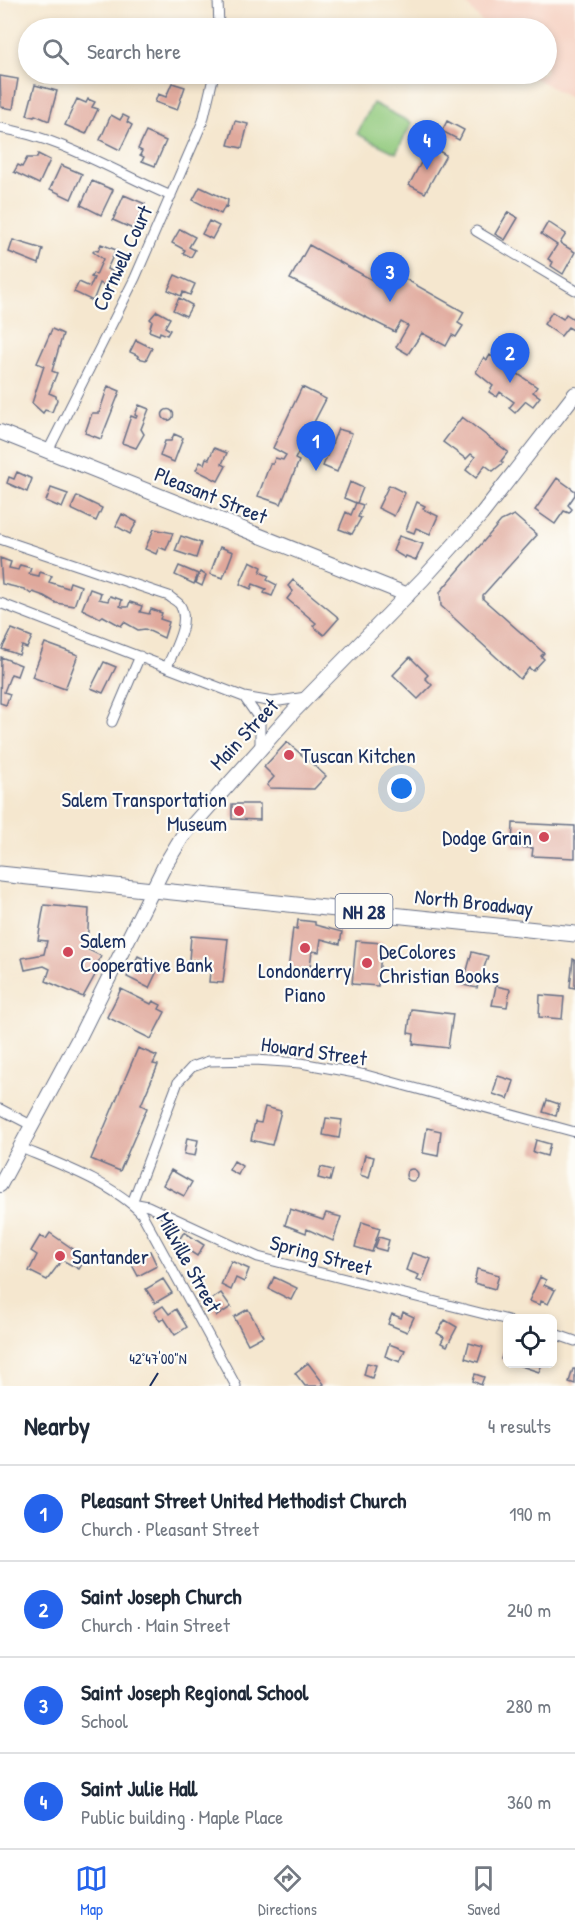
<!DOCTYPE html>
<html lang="en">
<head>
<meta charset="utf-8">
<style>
  :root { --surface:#fff; --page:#f2f2f3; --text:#1f2937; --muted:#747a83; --line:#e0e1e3; --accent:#2563eb }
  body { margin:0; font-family:"Patrick Hand",sans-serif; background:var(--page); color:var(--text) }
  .controls { position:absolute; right:18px; bottom:18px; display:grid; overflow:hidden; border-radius:9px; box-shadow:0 3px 9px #0003 }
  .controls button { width:54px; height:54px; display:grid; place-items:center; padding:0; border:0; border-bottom:2px solid var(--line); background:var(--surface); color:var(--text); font:30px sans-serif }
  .you { position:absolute; left:402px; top:789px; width:21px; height:21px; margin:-15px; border:4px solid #fff; border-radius:50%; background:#1a73e8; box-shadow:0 0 0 9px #1a73e833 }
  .badge { display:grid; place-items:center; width:39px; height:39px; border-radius:50%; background:var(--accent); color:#fff; font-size:20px; font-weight:700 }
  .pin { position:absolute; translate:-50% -50px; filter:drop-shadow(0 2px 3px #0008) }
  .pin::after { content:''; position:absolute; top:32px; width:21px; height:18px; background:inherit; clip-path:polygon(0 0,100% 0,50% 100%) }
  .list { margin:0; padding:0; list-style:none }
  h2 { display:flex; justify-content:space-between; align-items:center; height:78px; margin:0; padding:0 24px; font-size:26px }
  h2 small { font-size:20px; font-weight:400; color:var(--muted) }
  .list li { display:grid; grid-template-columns:39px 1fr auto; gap:18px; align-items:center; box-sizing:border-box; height:96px; padding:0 24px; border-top:2px solid var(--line) }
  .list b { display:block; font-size:22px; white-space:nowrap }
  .list p { margin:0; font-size:20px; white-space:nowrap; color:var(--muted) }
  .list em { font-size:20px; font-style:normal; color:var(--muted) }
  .icon { flex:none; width:33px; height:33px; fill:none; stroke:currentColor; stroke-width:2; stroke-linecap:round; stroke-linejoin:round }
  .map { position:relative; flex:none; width:575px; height:1386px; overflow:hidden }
  .search { position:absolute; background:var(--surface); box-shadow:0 3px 9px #0003; left:18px; right:18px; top:18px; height:66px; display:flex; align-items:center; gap:15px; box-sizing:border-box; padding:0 21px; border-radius:33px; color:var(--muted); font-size:22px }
  .sheet { height:462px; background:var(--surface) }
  nav { display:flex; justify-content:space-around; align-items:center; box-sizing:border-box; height:84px; border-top:2px solid var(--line); background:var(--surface); font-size:16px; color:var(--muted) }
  nav a { display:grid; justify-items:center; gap:3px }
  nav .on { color:var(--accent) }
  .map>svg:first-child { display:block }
</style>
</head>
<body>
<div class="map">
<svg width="575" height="1386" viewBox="0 0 575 1386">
  <rect width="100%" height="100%" fill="#fdfcf7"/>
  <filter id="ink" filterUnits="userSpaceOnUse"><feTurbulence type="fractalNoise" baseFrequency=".0167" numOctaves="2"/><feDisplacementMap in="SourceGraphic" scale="12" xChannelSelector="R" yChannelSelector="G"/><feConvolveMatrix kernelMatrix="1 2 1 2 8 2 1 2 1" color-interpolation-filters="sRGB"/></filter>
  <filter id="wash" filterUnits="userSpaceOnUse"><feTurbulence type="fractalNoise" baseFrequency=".008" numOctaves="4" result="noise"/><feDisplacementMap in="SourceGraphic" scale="24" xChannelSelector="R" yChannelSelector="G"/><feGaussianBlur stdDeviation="1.35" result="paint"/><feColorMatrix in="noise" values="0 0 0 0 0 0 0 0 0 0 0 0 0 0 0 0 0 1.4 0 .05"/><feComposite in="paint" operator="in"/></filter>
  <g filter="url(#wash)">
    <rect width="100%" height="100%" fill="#f5e7cf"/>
    <!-- built -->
    <path fill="#f6d2c3" d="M463,0H575V101L528,74H546V28H487Z"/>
    <!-- green -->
    <path fill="#91c97d" stroke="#567c6e" stroke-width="1.5" d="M373,103L412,123L396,153L357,134Z"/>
    <g id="blocks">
      <!-- building -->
      <path fill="#e0a99c" d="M175,21L190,22V28H175Z
        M252,74H266L265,79L251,78Z
        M0,76L18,79L13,109L1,107Z
        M172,83L185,87L177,110L155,102L158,94L166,97Z
        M35,85L57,91L49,121L35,115L34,117L27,115Z
        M77,99L86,103L88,99L95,102L92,107L98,109L86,134L65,125Z
        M111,115L120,120L123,115L129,118L127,122L132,125L120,150L100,140Z
        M235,121L248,124L242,148L228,145Z
        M447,121L464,130L459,140L442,131Z
        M146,132L166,141L155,166L142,161L144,157L140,155L142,151L138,149Z
        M430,146L446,155L425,193L409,185Z
        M38,154L50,160L39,184L14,172L18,165L22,167L27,158H37Z
        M61,165L82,174L71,199L50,189Z
        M92,181L113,190L101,215L81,205Z
        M200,187L228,200L227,207L225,206L221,214L193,200Z
        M124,195L145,204L133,229L113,220Z
        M508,212L518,218L505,240L495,234Z
        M209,221L219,226L212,239L202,234Z
        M548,222L566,234L560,243L575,252L563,274L551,266L553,262L548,259L557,245L541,234Z
        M180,229L195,237L189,247L195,250L191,257L183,253L185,250L172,243Z
        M13,240L43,249L39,264L9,252Z
        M101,244L116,250L107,269L112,271L105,286L100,283L93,301L74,292L79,282L90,287L94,278L91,277L93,273L96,275L103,259L93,252L95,250L98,251Z
        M309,245L392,291L400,276L464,312L458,323L463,326L456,337L452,335L446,346L422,333L408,354L396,347L408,326L401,322L395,332L290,279Z
        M175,275L195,284L190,295L183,292L181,296L168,290Z
        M179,298L192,305L186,316L173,310Z
        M157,311L170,318L165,327L170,330L167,335L160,332L159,335L149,331L152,321L150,319Z
        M552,312L563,319L566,314L575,320V331L568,327L561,336L544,324Z
        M52,329L63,334L52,371L57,373L49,393L56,396L57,400L52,412L45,410L43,413L32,403L44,366L37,363Z
        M136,340L152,348L146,360L138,358L139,356L130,352Z
        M490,355L537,387L533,392L540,397L533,406L526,401L515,413L509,408L514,402L500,392L497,397L489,392L493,386L476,372L484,357L487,360Z
        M108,386L120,391L101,439L85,433L92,413H99Z
        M302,387L326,399L295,459L299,461L281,504L258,496L270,464H273L275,458L283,460L286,455L273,448Z
        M139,405L149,409L141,429L144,434L136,448L122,443L131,416L136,418L137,416L135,415Z
        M162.5 415a5.5 5.5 0 1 1 11 0a5.5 5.5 0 1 1-11 0Z
        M462,417L508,452L501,461L503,463L493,471L485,465L476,478L466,470L475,457L471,454L466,459L443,442Z
        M338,429L352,433L337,472L323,466Z
        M174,434L183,438L174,462L160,456L165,441H171Z
        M214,448L227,453L222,464L226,466L218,481L196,470L200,462L204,464L206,458L209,459Z
        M17,472L32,479L27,492L7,483L9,477L14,479Z
        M557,478L575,491V495L568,505L572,509L569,513L564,511L555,524L535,510Z
        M350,482L363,488L357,503L363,505L358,517L361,518L352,534L339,529L346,512L351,515L356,503L344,498Z
        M389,485L405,493L394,516L378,508Z
        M51,488L68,494L62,508L46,501Z
        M77,496L102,508L96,521L71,509Z
        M417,502L425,506L423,509L438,516L430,534L416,528L414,533L406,530Z
        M122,514L137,522L130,534L116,526Z
        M514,515L537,535L483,595V599L544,653L541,656L544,659L533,671L529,668L520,679L441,606L440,592L501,521Z
        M154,529L173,533L166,550L159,547L156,554L145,549Z
        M181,536L201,543L196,558L175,551Z
        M399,536L423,544L416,560L406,556L405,558L393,551Z
        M220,547L233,552L223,578L210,574Z
        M0,558L11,562L9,568L18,570L20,565L31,568L29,574L39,576L40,572L52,576L49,582L68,588L70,582L81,586L74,606L56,603L44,596L33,592L31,594L24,589L2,584Z
        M250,561L262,567L260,572L269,576L267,580L277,585L272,596L264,593L266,589L253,584L251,589L240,584Z
        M179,566L198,574L194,584L175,575Z
        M200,572L206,575L202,586L196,583Z
        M293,580L339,618L324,635L313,626L316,623L287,599L293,591L288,586Z
        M90,589L101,593L99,599L103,600L108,601L110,596L122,600L120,606L123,607H128L130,602L142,606L140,612L149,614L151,609L162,613L160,619L169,622L164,638L145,629L138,630L124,622L121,626L103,616L100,618L82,609Z
        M12,629L32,637L27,648L22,646L19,655L2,649Z
        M45,643L78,655L65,689L32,677Z
        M1,657L21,665L17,676L11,674L4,692L10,694L6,705L0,703Z
        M410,657L428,675L425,678L432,685L418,699L393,675Z
        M104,662L116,667L103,693L91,688Z
        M287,742L326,776L314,789L270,788L267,785L274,777L264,767Z
        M232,804H260V820L232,819Z
        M513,823L575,826V858L532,856L533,848L512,847Z
        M44,905L89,909L87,949L101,956L96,967L99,968L83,997L46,981L50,969L44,966L25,970L22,958L44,954L47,941L38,940Z
        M298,920L315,922V925L342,932L340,944L321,939L319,952L312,951L309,974L288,971L293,928L297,929Z
        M191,936L228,939L223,983L209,982L211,961L189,960Z
        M356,941L382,943L378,986L352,984Z
        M472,952L488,956L477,988L463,985Z
        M138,956L159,967L149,988L127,977Z
        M573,959L575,960V988L570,987Z
        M496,986L510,989L507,1007L492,1005Z
        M121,989L151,1004L153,1001L161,1005L159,1009L165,1012L151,1039L107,1017Z
        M540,995L564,997L562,1019L539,1017Z
        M411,1009L453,1014L448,1048L413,1044L414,1034L408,1033Z
        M138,1048L157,1056L153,1064L158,1065L141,1105L147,1108L120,1171L91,1159Z
        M498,1076L514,1081L508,1099L493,1094Z
        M547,1100L559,1104L556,1116L543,1112Z
        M265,1107L281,1111L272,1145L251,1140L255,1122L261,1123Z
        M326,1118L342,1120L339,1138L323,1135Z
        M427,1128L441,1131L438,1156L423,1153Z
        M187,1138L198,1140L195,1156L184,1154Z
        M536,1140L550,1144L547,1156L533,1152Z
        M365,1155L374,1157L369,1178L360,1175Z
        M234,1161L242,1166L238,1175L229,1170Z
        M321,1167L333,1170L330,1181L318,1178Z
        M406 1175a6 6 0 1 1 12 0a6 6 0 1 1-12 0Z
        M171,1170L192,1182L184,1196L163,1185Z
        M290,1209L323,1220L326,1213L341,1217L333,1241L307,1229L306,1233L285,1225Z
        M362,1222L380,1228L372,1252L355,1247Z
        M184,1232L204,1245L197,1256L177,1243Z
        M50,1233L86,1258L79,1269L62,1260L47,1280L29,1271L37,1255L31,1251L40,1236L46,1239Z
        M379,1237L389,1240L386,1251L375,1248Z
        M150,1251L157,1266L138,1276L130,1261Z
        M412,1253L431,1259L422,1282L417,1280L419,1275L406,1270Z
        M231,1261L249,1269L244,1282L236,1278L231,1290L221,1285Z
        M477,1269L499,1275L495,1289L474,1283Z
        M274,1277L297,1288L291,1300L269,1289Z
        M540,1277L546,1280L544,1285L555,1290L548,1304L541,1301L540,1305L529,1301Z
        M163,1279L172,1293L155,1303L146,1289Z
        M221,1293L231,1307L217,1316L208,1302Z
        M163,1306L169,1314L176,1309L187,1327L175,1335L164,1318L160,1321L154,1312Z
        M248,1309L263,1336L248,1344L234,1317Z
        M403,1312L414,1317L407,1332L388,1324L392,1314L401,1318Z
        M445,1320L457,1327L447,1346L441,1343L444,1337L437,1333Z
        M469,1343L483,1347L478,1362L465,1358Z
        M389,1344L405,1350L400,1362L385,1356Z
        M505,1346L507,1347V1362L501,1359Z
        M308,1363L324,1384L321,1386H305L295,1373Z
        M367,1363L376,1365L372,1378L364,1375Z
        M515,1364H542L539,1372Z
        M573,1369H575V1384L569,1382Z
        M475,1374L484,1377L481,1385L473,1381Z"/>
    </g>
  </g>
  <g filter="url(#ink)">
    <use href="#blocks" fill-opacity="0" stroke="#676f86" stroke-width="1.5"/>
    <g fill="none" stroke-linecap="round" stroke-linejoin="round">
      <defs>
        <path id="street" d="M218,0L219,28
          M0,128C62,138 113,171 171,196
          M476,231L575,290
          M48,451L135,278L203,121L214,74
          M0,539L169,596C172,599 178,602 180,605C191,622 173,651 167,667
          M0,603L244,697L273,702L306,697
          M244,697L260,720V748
          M112,722L140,656
          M0,1109L33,1126
          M21,1148C59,1164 114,1184 142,1214L236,1386
          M508,1320L258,1257L148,1206L132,1203L178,1082L192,1067L209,1061L255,1060L301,1063L366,1075L575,1132
          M552,1333L575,1341"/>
        <path id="secondary" d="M0,432L408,595
          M0,1185L80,1036L165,865L182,837L293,712L423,579L481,515L575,394"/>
        <path id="primary" d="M0,874L575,934"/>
      </defs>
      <!-- street casing -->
      <use href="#street" stroke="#676f86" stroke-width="11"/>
      <!-- secondary casing -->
      <use href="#secondary" stroke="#676f86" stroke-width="16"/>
      <!-- primary casing -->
      <use href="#primary" stroke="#676f86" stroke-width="17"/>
      <!-- street -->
      <use href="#street" stroke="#fff" stroke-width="9"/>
      <!-- secondary -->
      <use href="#secondary" stroke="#fff" stroke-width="14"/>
      <!-- primary -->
      <use href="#primary" stroke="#fff" stroke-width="15"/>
    </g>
  </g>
  <!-- ticks -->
  <path fill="none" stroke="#1b2f5e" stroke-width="2" d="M150,1386L158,1373"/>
  <!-- markers -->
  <g fill="#d1495b" stroke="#fdfcf7" stroke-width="2">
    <circle cx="289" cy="755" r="6"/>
    <circle cx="239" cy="811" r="6"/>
    <circle cx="544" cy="837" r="6"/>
    <circle cx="305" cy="948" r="6"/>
    <circle cx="68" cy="952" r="6"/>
    <circle cx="367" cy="963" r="6"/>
    <circle cx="60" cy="1256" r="6"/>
  </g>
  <g text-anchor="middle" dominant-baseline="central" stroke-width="4.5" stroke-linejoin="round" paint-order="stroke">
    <!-- shield labels -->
    <rect fill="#fdfcf7" stroke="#5f6c8c" stroke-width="1.5" x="335.5" y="894" width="57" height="34" rx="4.5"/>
    <g font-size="20" font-weight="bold" fill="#1b2f5e">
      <text x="364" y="911">NH 28</text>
    </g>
    <!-- street labels -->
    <g font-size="21" fill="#1b2f5e" stroke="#fdfcf7">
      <text transform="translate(122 258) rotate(-65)">Cornwell Court</text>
      <text transform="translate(211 495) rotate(22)">Pleasant Street</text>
      <text transform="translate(244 734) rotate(-47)">Main Street</text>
      <text transform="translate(474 902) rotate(6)">North Broadway</text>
      <text transform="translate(314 1051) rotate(8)">Howard Street</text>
      <text transform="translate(321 1255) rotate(15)">Spring Street</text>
      <text transform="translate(189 1262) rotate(61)">Millville Street</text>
    </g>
    <!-- poi labels -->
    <g font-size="21" fill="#1b2f5e" stroke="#fdfcf7" text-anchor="start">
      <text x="301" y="755">Tuscan Kitchen</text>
      <text x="227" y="799" text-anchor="end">Salem Transportation<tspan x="227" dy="24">Museum</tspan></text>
      <text x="532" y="837" text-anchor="end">Dodge Grain</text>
      <text x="80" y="940">Salem<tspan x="80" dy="24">Cooperative Bank</tspan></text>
      <text x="379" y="951">DeColores<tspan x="379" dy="24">Christian Books</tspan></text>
      <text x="305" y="970" text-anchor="middle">Londonderry<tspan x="305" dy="24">Piano</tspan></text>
      <text x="72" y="1256">Santander</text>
    </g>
  </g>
  <g font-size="15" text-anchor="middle" fill="#1b2f5e" stroke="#fdfcf7" stroke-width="4.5" stroke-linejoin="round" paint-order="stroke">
    <text x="158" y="1364">42°47'00"N</text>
  </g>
</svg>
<div class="controls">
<button><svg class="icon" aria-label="locate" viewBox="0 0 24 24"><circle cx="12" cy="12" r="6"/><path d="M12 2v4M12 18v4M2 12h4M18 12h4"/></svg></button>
</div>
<div class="you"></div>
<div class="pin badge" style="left:316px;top:471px">1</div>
<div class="pin badge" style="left:510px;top:383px">2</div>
<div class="pin badge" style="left:390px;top:302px">3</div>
<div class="pin badge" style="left:427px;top:170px">4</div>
<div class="search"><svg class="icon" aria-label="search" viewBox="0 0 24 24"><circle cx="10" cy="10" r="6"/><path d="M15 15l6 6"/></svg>Search here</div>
</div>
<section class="sheet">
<h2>Nearby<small>4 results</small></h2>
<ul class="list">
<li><span class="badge">1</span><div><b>Pleasant Street United Methodist Church</b><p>Church · Pleasant Street</p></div><em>190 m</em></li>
<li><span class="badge">2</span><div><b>Saint Joseph Church</b><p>Church · Main Street</p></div><em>240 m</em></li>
<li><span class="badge">3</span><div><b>Saint Joseph Regional School</b><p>School</p></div><em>280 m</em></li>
<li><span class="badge">4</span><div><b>Saint Julie Hall</b><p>Public building · Maple Place</p></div><em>360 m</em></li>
</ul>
</section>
<nav>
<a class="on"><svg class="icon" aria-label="map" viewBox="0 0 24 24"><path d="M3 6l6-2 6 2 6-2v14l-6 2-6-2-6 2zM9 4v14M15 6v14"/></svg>Map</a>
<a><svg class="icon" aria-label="directions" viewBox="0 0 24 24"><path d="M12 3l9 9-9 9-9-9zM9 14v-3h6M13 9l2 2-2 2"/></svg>Directions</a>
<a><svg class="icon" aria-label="saved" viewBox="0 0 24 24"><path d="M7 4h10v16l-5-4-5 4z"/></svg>Saved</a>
</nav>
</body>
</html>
